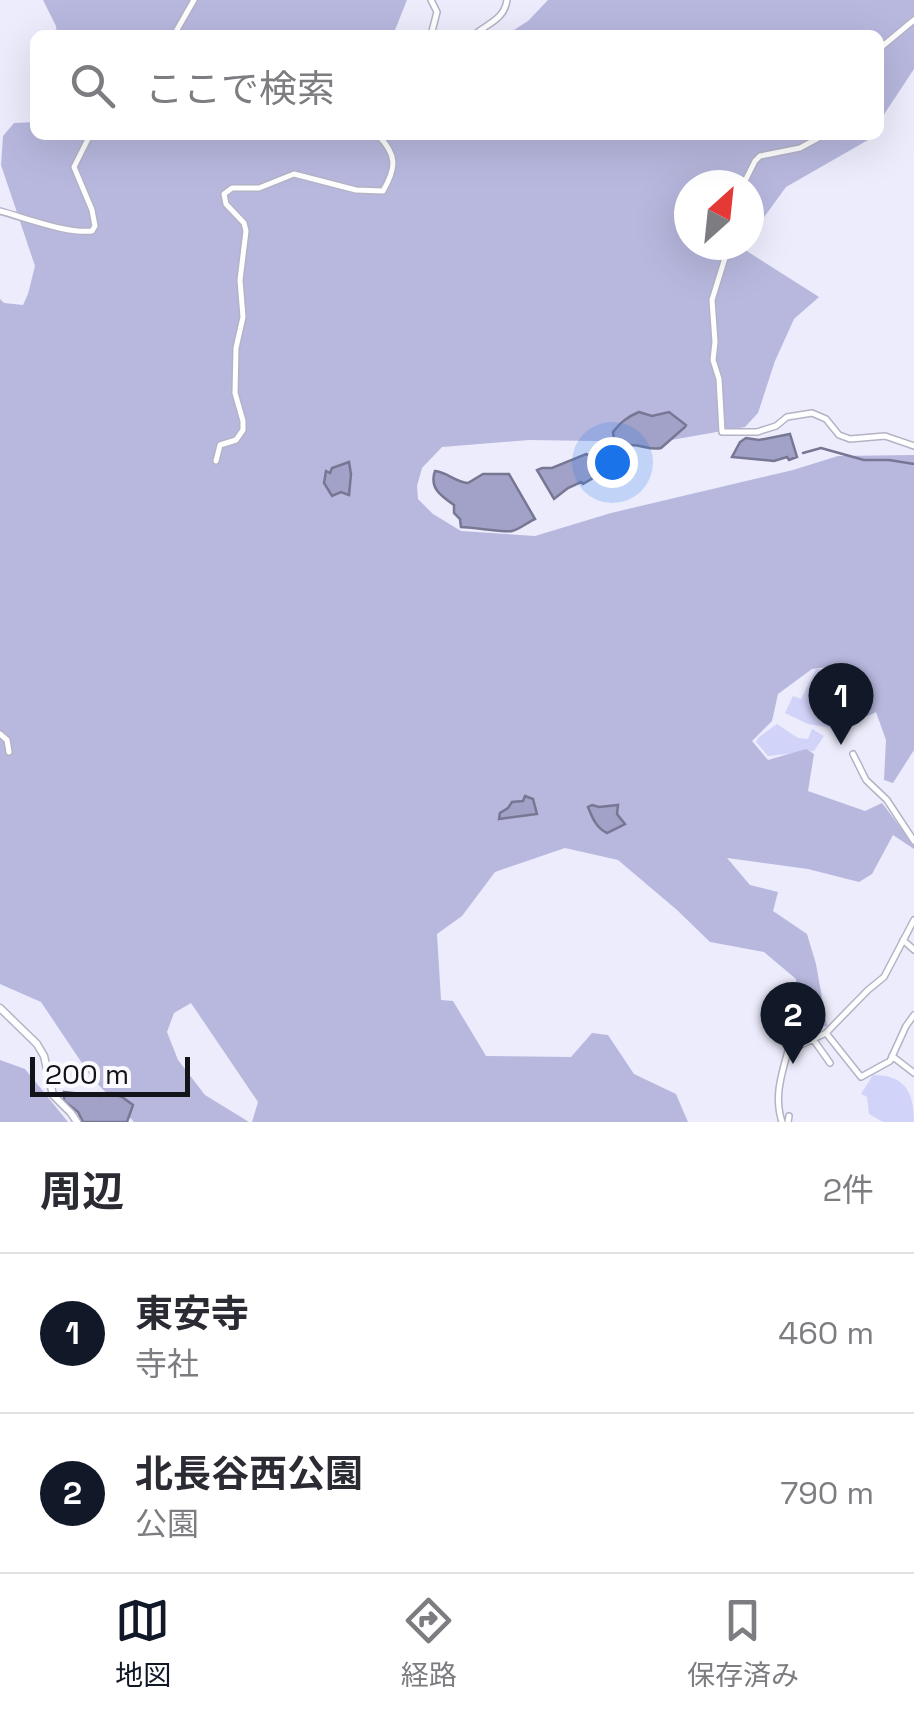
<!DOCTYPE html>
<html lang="ja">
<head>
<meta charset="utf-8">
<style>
  :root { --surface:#fff; --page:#f2f2f3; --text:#2b2b33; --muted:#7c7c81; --line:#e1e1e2; --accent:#111827 }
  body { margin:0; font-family:"Space Grotesk","Noto Sans JP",sans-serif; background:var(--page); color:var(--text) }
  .compass { position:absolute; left:674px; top:170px; width:90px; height:90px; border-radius:50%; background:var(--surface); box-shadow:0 10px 40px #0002; rotate:27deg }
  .scale { position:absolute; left:30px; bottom:25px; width:160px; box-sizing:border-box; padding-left:10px; border:5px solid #13131a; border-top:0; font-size:28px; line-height:35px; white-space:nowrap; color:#13131a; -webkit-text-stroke:8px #fbfbff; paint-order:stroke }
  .you { position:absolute; left:612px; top:462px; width:35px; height:35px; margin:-25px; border:8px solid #fff; border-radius:50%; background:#1a73e8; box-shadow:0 0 0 15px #1a73e833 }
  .badge { display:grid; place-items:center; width:65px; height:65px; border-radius:50%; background:var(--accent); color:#fff; font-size:32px; font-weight:700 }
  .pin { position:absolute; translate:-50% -82px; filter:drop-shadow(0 2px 5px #0008) }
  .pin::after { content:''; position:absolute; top:52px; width:35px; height:30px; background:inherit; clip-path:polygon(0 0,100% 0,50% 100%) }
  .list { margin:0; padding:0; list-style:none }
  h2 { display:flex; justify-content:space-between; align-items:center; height:130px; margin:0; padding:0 40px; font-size:42px }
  h2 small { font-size:32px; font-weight:400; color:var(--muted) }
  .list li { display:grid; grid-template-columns:65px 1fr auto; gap:30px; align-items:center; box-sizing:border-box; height:160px; padding:0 40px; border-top:2px solid var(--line) }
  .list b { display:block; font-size:38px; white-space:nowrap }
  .list p { margin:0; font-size:32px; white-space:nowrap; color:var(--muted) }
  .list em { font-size:32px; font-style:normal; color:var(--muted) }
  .icon { flex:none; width:55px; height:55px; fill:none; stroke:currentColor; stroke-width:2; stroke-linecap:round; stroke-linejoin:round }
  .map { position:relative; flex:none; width:914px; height:1122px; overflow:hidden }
  .search { position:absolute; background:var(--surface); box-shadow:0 10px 40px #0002; left:30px; right:30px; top:30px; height:110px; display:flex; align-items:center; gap:25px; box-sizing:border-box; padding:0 35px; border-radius:15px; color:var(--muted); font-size:38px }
  .sheet { height:450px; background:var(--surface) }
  nav { display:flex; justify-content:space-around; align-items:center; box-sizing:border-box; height:140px; border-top:2px solid var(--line); background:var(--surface); font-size:28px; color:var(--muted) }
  nav a { display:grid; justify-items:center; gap:5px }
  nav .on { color:var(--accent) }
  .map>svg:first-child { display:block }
</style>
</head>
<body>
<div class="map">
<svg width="914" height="1122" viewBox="0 0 914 1122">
  <rect width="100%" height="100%" fill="#ececfc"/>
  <!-- green -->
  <path fill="#d2d3f9" d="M816,669C837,670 847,684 855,703L844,730L808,724L785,713L793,696L801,699Z
    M777,724L798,738L808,739L812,729L824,736L814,751L768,756L756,742L759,737Z
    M873,1075C905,1075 914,1092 914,1122H883L869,1114L867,1097L861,1094Z"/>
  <!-- forest -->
  <path fill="#b8b8df" d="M43,0H407L393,35H57L56,26Z
    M548,0H914V69L879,122V35H506L528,21Z
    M35,122V135H871L868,140L786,187L749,238V185H689V245H744L742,248L819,297L794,319L775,361L758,413L745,427L660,442L529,440L442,447L422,468L417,486L418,499L433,514L461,531L535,536L611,513L793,470L838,456L914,455V750L893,783L884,780L886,740L876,712L859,720C858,694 857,683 836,666L812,669L778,694L772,721L752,741L768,760L806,749L814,754L808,791L865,811L882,803L914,845V849L893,835L872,874L859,882L808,869L727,858L750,885L778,892L773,911L807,934L816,964L827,1026L794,1029L796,979L764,952L710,942L677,910L618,860L565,848L495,872L462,916L437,934L441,1000L453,1001L486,1056L571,1057L592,1033L608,1035L634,1074L676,1094L688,1122H252L258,1102L191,1003L174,1013L167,1032L178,1060L205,1095L249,1122H134L92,1078L41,1002L0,984V299L4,303L23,305L28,294L35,266L1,165L3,136L14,123Z
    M0,1060L25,1069L68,1122H0Z"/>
  <!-- water -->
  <path fill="#a2a2c8" stroke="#777794" stroke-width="2.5" d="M639,412L652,416L669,412L686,425L685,427L661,448C648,451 639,442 622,446L623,453L616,455L613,432C621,422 627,417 639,412Z
    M790,434L797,457L789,460L787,457L774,461L732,457L740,442L746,438L759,440Z
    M586,454L593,457L600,474L583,484L581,482L568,488L554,499L537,470L542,468H552Z
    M349,462L351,474L349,495L341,492L332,496L324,483L326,471L330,473L332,468Z
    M435,471C447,472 455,482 468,483L483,474H509L535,519C528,522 520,529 512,531C507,533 471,527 461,527L460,519L454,513V505C441,496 429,488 435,471Z
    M525,796L533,799L537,814L499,819L500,813L508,808L512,802L523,801Z
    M592,805L599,807L618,805L617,814L625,824L607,833C596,828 592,817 588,807Z
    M64,1092L100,1096L109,1093L122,1097L133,1105L127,1122H83L78,1112L64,1101Z"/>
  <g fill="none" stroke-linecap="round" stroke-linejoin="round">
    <!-- stream -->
    <path stroke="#777794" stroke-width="2.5" d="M803,453L821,448L864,460H889L914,464"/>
    <defs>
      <path id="street" d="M431,0L437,12L431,35
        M174,35L194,0
        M474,35C488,23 504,20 507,0
        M879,49L914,20
        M743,185L755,161L760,156L800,148L824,135
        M0,211C26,218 67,234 92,231L95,226L92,210L74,167L90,135
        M729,245L712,300L715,342L713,360L719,379L722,432H757L776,426L787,417L812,413L826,419L839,435L850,439L885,436L914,446
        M216,461L220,445L236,440L243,430V421L235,393L236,348L243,317L240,280L246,231L244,223L226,204L224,194L232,188H259L294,174L356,190L383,191C397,167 397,155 378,135
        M0,734L7,740L9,752
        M853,754L866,780L887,800L914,841
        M903,940L914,950
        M826,1033L861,1077L890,1061L906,1026L914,1015
        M813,1039L830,1063
        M892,1056L914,1073
        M782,1122C774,1097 781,1076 788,1051L826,1033L868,990L884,977L914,920
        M788,1122L789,1116"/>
      <path id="secondary" d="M0,1008L37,1044L44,1056L53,1095L71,1113L77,1122"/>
    </defs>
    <!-- street casing -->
    <use href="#street" stroke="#b3b3c6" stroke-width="8"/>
    <!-- secondary casing -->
    <use href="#secondary" stroke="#b3b3c6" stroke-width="9"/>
    <!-- street -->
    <use href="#street" stroke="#fff" stroke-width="5"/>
    <!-- secondary -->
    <use href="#secondary" stroke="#fff" stroke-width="6"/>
  </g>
</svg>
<svg class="compass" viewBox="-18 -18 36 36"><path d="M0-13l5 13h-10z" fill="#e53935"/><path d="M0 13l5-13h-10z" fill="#7c7c81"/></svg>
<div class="scale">200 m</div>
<div class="you"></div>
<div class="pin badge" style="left:841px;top:745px">1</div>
<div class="pin badge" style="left:793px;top:1064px">2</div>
<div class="search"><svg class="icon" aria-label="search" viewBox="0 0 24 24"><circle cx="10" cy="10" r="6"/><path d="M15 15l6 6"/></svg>ここで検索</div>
</div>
<section class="sheet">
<h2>周辺<small>2件</small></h2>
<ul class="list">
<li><span class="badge">1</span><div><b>東安寺</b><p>寺社</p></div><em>460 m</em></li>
<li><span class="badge">2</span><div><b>北長谷西公園</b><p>公園</p></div><em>790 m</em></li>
</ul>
</section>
<nav>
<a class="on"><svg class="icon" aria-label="map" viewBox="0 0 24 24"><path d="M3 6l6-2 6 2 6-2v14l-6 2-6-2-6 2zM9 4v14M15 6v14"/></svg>地図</a>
<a><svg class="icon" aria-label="directions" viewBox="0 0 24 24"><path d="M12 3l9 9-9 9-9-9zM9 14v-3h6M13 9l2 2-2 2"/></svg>経路</a>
<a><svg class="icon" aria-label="saved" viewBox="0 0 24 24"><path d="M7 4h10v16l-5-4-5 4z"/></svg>保存済み</a>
</nav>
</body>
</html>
